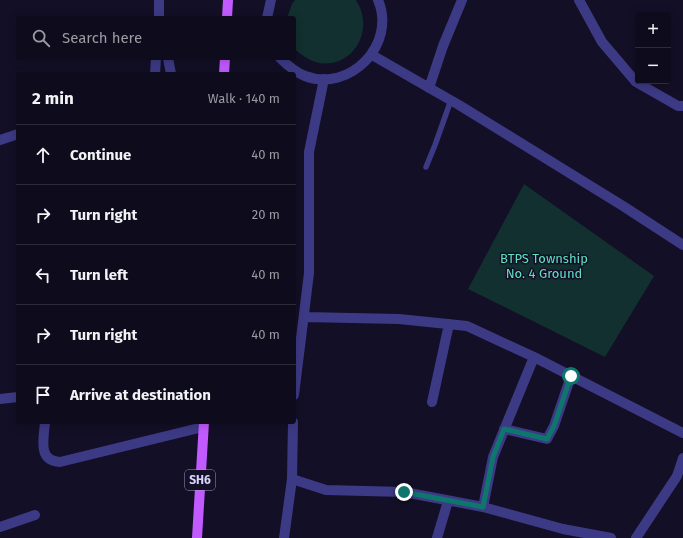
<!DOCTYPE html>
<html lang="en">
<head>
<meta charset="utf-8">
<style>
  :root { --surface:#0e0b1c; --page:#1c1929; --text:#f1f3f6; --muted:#9b9ba3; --line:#2e2b3b }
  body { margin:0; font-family:"Fira Sans",sans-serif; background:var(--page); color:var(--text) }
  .controls { position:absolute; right:12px; top:12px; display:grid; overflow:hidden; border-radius:4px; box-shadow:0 2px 10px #0003 }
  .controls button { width:36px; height:36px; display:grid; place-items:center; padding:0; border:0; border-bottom:1px solid var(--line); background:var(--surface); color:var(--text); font:20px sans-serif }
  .stop { position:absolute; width:12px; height:12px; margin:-9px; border:3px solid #0f766e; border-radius:50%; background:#fff }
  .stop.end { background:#0f766e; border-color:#fff; box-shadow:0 1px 4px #0008 }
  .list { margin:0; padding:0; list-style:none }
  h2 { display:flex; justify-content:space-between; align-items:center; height:52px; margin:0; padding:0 16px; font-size:17px }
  h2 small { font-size:13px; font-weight:400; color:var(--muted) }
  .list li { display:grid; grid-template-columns:26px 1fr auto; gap:12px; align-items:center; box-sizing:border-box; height:60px; padding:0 16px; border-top:1px solid var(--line) }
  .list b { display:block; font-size:15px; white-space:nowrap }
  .list em { font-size:13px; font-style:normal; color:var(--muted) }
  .icon { flex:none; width:22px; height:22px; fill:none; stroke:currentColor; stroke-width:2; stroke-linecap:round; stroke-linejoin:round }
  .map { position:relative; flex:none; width:683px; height:538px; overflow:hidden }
  .search { position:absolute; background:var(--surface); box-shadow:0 2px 10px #0003; left:16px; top:16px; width:280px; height:44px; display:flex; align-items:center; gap:10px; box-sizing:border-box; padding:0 14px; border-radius:4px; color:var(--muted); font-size:15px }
  .panel { position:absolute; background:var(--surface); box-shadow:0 2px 10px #0003; left:16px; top:72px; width:280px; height:352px; border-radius:4px }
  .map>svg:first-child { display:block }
</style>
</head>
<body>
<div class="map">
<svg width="683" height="538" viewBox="0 0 683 538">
  <rect width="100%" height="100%" fill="#130f26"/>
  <!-- green -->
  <path fill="#12302f" d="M295,0H356C380,38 340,80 305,57C301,54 295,51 294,46C292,38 294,27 294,18H287L292,4Z
    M524,184L654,276L605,357L468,289Z"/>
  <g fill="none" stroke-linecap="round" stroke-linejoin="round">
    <!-- lane -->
    <path stroke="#3d3a85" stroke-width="5.5" d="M426,167L435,145L451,100"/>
    <!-- street -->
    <path stroke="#3d3a85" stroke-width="10" d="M159,0V18
      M579,0L602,42L636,82L678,106H683
      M267,18L271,0
      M372,55L459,105L623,206L683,245
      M168,58L171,74
      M280,58C288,66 295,72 305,76C350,93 397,44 378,0
      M155,74L156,58
      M429,88L443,46L462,0
      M0,140L18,134
      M304,317L399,319L467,326L534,357L683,433
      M294,395L309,273V152L324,79
      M0,399L18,397
      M432,402L449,324
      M45,422C44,438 37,461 60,462L203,427
      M504,429L547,439L554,426L571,376
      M292,479L326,490L404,492L483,507L563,529L611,538
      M483,507L493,457L534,357
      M0,527L35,515
      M284,538L292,479L293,422
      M437,538L448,501
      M636,538L677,476L683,458"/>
    <!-- primary -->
    <path stroke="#c25bff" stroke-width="10" d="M227,18L228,0
      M224,74L225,58
      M197,538L204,422"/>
  </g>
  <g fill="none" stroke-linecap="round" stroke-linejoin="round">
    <!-- route -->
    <path stroke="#0f766e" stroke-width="5" d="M404,492L483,507L493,457L504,429L547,439L554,426L571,376"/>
  </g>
  <g text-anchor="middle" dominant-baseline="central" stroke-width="3" stroke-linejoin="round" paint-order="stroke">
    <!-- shield labels -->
    <rect fill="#130f26" stroke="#9e99be" stroke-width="1" x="185" y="470" width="30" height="20" rx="3"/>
    <g font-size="12" font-weight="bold" fill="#d9d4ff">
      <text x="200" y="480">SH6</text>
    </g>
    <!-- park labels -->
    <g font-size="13" fill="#5fe0c0" stroke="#130f26">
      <text x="544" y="258">BTPS Township<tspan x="544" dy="15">No. 4 Ground</tspan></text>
    </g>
  </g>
</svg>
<div class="controls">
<button>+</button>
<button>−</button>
</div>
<div class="stop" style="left:571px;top:376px"></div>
<div class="stop end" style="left:404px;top:492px"></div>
<div class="search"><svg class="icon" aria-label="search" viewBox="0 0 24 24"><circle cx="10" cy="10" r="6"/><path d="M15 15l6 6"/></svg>Search here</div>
<section class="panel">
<h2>2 min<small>Walk · 140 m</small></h2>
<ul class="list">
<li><svg class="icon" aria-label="ahead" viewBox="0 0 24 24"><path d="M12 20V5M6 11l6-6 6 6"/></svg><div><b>Continue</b></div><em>40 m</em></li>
<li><svg class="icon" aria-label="right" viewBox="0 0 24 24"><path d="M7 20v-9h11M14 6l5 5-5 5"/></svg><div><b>Turn right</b></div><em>20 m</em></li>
<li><svg class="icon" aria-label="left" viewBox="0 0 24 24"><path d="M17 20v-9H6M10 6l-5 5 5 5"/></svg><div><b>Turn left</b></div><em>40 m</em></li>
<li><svg class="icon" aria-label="right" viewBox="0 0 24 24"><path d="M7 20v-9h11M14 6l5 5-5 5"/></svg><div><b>Turn right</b></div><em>40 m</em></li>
<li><svg class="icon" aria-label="arrive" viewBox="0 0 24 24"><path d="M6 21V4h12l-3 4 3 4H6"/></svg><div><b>Arrive at destination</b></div></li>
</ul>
</section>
</div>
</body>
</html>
